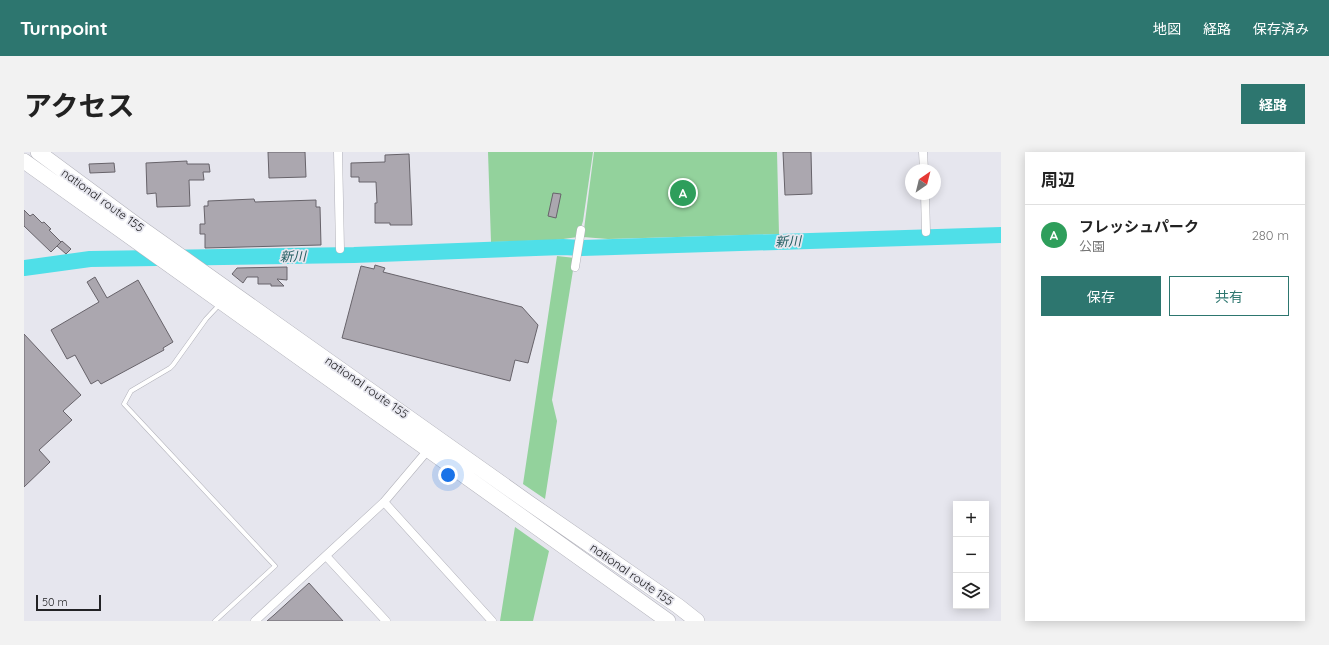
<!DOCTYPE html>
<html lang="ja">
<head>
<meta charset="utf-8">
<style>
  :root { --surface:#fff; --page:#f2f2f2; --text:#222; --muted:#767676; --line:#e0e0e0; --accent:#2d766f }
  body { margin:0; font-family:Quicksand,"Noto Sans JP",sans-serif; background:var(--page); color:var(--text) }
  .controls { position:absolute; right:12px; bottom:12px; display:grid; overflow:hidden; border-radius:0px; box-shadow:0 2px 10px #0003 }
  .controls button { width:36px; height:36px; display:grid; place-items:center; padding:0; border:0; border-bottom:1px solid var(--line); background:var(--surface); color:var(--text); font:20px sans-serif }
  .compass { position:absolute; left:881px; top:12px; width:36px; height:36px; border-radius:50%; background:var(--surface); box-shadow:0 2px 10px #0003; rotate:35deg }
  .scale { position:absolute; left:12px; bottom:10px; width:65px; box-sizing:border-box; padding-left:4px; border:2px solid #222225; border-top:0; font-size:11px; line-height:14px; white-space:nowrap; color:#222225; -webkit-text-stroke:3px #e6e6ee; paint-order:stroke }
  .you { position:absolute; left:424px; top:323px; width:14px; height:14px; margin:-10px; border:3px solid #fff; border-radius:50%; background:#1a73e8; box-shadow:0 0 0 6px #1a73e833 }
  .badge { display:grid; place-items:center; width:26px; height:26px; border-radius:50%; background:var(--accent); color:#fff; font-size:13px; font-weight:700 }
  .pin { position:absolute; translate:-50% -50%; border:2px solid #fff; box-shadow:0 1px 4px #0006 }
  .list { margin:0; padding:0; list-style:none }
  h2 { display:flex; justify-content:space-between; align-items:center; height:52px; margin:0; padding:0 16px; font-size:17px }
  h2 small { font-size:13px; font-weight:400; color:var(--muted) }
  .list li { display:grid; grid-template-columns:26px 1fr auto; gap:12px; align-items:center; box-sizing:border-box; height:60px; padding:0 16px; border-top:1px solid var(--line) }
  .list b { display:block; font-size:15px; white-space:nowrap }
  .list p { margin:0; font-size:13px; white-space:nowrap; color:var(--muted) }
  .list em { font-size:13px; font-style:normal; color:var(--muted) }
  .actions { display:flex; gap:8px; padding:12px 16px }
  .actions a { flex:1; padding:9px 0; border:1px solid var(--accent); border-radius:0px; text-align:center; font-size:14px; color:var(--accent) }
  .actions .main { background:var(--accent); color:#fff }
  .icon { flex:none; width:22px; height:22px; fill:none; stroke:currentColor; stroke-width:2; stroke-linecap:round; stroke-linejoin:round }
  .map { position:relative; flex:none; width:977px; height:469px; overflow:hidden; border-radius:0px }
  header { display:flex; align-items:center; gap:24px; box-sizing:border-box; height:56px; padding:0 20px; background:var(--accent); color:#fff }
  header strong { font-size:19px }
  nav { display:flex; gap:22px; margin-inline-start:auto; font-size:14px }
  .intro { display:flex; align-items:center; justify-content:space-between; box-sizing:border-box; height:96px; padding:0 24px }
  h1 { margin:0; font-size:28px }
  .button { padding:10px 18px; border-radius:0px; background:var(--accent); color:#fff; font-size:14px; font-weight:700 }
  main { display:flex; gap:24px; padding:0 24px }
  aside { flex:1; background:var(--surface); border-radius:0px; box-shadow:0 2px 10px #0003 }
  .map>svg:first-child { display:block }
</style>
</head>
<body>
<header>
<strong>Turnpoint</strong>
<nav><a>地図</a><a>経路</a><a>保存済み</a></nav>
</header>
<div class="intro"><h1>アクセス</h1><a class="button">経路</a></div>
<main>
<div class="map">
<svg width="977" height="469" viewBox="0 0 977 469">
  <rect width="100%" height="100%" fill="#e6e6ee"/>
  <!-- green -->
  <path fill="#93d29c" d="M464,0H569L559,69L554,85L532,88L467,90Z
    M570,0H753L755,82L584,87L559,85Z
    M533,104L551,106L528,248L533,269L521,347L499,332Z
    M491,375L525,399L509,469H476Z"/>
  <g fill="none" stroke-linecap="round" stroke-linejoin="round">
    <!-- river -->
    <path stroke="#4fdfe8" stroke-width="16" d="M0,116L66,107L330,103L539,95L558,96L977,83"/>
  </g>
  <!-- building -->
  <path fill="#aba7af" stroke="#67636a" d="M244,0H281L282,25L245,26Z
    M759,0H787L788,42L761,43Z
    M385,2L388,73H366V71H351V51H353L352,30H335V25H327V11L361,10V3Z
    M163,9V12H185L186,20H179L180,28H165L166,54L133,55L132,41L123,42L122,11Z
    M90,11L91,20L66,21L65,12Z
    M529,41L537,42L532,66L524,64Z
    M230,47L231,50L292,48V55H296L297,93L181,96V82H176V72H181L180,54H184V49Z
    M0,58L6,64L9,62L18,71L20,70L27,77L25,78L37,90L27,100L0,74Z
    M38,89L47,97L42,102L33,94Z
    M351,113L361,116L359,120L498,155L514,173L504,211L491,208L486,229L318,186L337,114L350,117Z
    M263,115V128L253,127L260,134H247V132H234V125H223L219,131L208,122L213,116Z
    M71,125L83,146L114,128L149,190L139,196L140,198L77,232L74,228L67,232L51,203L43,207L27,178L75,150L63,130Z
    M0,182L57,243L39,259L48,268L15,298L26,310L0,335Z
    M285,431L319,469H243L250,463Z"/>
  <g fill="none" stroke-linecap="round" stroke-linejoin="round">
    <defs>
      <path id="lane" d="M191,469L251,414L100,252L107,239L146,216L149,213L182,167L196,152"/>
      <path id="street" d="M314,0L316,97
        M899,0L900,18
        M901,42L902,80
        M551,115L557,78
        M360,350L468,469
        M302,404L362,469
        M231,469L360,350L404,298"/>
      <path id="highway" d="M14,0L114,74L505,351L654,454L673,469
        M0,9L644,469"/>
    </defs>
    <!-- lane casing -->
    <use href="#lane" stroke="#b2b2ba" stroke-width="5"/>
    <!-- street casing -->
    <use href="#street" stroke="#b2b2ba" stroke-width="9"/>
    <!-- highway casing -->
    <use href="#highway" stroke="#b2b2ba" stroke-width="16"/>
    <!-- lane -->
    <use href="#lane" stroke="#fff" stroke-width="4"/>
    <!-- street -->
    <use href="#street" stroke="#fff" stroke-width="8"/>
    <!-- highway -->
    <use href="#highway" stroke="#fff" stroke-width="15"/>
  </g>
  <g text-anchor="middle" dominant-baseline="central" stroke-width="3.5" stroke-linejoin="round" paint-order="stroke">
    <!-- street labels -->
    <g font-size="12" fill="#222225" stroke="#e6e6ee">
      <text transform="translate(79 48) rotate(36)">national route 155</text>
      <text transform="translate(343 235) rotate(35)">national route 155</text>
      <text transform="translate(608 422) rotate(35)">national route 155</text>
    </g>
    <!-- water labels -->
    <g font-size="13" font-style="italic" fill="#215c60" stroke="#e6e6ee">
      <text transform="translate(764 89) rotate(-2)">新川</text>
      <text transform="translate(269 104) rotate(-1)">新川</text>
    </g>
  </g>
</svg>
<div class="controls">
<button>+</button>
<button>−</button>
<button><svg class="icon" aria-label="layers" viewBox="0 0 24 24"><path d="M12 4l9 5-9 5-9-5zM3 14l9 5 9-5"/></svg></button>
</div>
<svg class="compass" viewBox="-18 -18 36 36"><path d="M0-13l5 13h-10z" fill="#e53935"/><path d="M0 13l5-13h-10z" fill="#767676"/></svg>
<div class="scale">50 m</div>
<div class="you"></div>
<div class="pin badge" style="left:659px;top:41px;background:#2e9e5b">A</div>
</div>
<aside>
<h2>周辺<small></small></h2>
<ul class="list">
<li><span class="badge" style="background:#2e9e5b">A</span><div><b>フレッシュパーク</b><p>公園</p></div><em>280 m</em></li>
</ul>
<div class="actions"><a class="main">保存</a><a>共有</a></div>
</aside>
</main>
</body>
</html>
